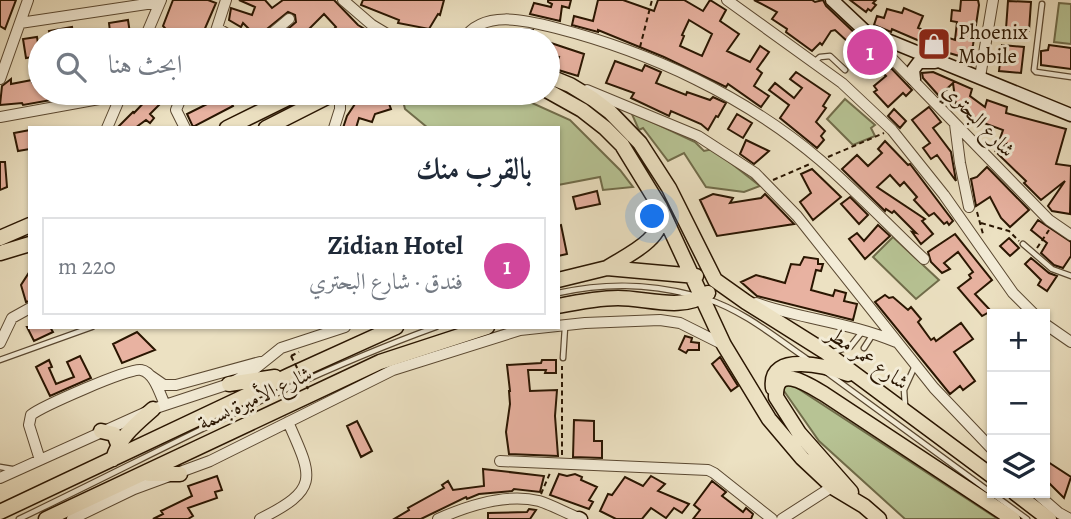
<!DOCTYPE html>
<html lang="ar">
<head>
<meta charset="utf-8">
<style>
  :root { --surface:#fff; --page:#f6f6f7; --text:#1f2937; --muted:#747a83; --line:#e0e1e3; --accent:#b45309 }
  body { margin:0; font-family:Alegreya,Amiri,serif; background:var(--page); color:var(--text); direction:rtl }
  .controls { position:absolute; right:21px; bottom:21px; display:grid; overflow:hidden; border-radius:0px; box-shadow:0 2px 5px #0004 }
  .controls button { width:63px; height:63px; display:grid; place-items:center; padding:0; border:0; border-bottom:2px solid var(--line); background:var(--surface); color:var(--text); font:35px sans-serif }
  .you { position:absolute; left:653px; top:217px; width:24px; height:24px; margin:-18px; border:5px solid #fff; border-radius:50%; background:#1a73e8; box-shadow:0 0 0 10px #1a73e833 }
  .badge { display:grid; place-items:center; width:46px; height:46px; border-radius:50%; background:var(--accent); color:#fff; font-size:23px; font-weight:700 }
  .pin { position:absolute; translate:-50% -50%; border:4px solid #fff; box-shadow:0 2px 7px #0006 }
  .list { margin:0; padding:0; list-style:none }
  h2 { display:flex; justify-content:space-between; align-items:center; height:91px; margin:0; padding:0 28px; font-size:30px }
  h2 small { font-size:23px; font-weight:400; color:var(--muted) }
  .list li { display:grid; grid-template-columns:46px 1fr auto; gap:21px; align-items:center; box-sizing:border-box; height:98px; margin:0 14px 14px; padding:0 14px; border:2px solid var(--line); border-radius:0px }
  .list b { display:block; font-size:26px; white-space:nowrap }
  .list p { margin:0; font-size:23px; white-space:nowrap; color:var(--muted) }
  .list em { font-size:23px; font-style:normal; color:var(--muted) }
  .icon { flex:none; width:38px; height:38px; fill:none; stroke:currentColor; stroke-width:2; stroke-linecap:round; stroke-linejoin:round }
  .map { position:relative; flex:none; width:1071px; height:519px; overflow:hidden; direction:ltr }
  .search { position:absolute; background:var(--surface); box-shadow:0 2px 5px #0004; left:28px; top:28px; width:532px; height:77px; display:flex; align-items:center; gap:18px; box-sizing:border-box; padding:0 24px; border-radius:38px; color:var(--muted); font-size:26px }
  .panel { position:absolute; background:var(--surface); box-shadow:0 2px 5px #0004; left:28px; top:126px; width:532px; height:203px; border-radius:0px; direction:rtl }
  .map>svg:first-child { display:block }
</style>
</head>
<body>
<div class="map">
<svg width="1071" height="519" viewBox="0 0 1071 519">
  <rect width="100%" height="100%" fill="#ece1c2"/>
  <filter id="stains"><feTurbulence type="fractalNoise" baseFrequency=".00286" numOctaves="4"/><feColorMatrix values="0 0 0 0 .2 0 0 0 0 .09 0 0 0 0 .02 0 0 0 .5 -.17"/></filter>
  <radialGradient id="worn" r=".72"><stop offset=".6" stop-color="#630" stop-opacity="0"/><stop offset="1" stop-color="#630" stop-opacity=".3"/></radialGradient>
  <!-- green -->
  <path fill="#b7c394" stroke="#706c4a" stroke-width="2" d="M1059,3L1071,4V44L1054,42Z
    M401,93H510L570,120L620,170L633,187L603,190L600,177L558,185V128H428L405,109Z
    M845,99L875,125L871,128L875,136L853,145L827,119Z
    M631,112L695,142L704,151L713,149L760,186L744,192L706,187L684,153L668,161L643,128L639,130Z
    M893,237L939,280L916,299L873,257Z
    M791,384L998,519H905L819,441L784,391V386Z"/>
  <!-- building -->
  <path fill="#e8b2a1" stroke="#291501" stroke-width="2" fill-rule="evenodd" d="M0,0H16L5,29L0,26Z
    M173,0H208L216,3L200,40H176L163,26Z
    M239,0H265L272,8L283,0H334L358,25L383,40H344L333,30L336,27L324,14L309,29L314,34L306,40L301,35L295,40H275L296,22L295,15L288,12L257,37L243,23L241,27L229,20L231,8L252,15L255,7Z
    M363,0H444L440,15L438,14L429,29L398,23L399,20L361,5Z
    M548,0H571L569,8L562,6L560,21L530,14L534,3L551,7L552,4L548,2Z
    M598,0H623L654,11L658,0H684L703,11L710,0L726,10L720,21L739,34L727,51L750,62L760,46L769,52L757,69L762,73L754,86L769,96L761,107L728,84L726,87L664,57L598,30V32L572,25L574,16L593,21ZM689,20L712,34L702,56L680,46L684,36L682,35Z
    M754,0H812L815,2L823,0L826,6L878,55L871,63L835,30L831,31L822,45L820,43L812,51L786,32L787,29L772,19L777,12Z
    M850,0H876L873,3L876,5L871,11L868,9L866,12Z
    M961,0H978L979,5L973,45L970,54L966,58L922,45V42L892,29L891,32L874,25L877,16L884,18L887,9L902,13L904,8L923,16L918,28L955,40L957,22L951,21L952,10L960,11Z
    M1008,1L1031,2L1029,31L1006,29Z
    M128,20L131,40H111L109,23Z
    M72,27L74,40H51L49,31Z
    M521,29L533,30L531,40H503L505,30L521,31Z
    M37,37L40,56L26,58L23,39Z
    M548,42L584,54L578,76L555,69L559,57L548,56Z
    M1002,45L1024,47L1021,73L999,71Z
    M1049,45L1071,48V69L1041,65V51L1048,50Z
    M615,61L642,71L645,65L661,72L656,83L686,95L687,92L710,100L713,97L726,103L718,117L716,116L708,130L701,124L671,111L669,116L631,98L634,93L606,83Z
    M891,68L912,90L906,96L903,93L888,107L874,92L877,90L874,86L886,76L882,72Z
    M796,72L830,95L823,106L826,108L816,122L825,131L821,136L824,140L817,148L780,118L789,105L769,90L775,83L794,98L802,88L790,79Z
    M933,72L972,89L970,96L985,107L987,100L1007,107L1006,113L1066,129L1056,164L1071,166L1070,214L1052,211L1048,206L1065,181L1041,200L1024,183L1026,181L998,154L1008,143L996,150L1003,130L965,116V109L956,105L953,83L939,96L923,78L922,73Z
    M11,79V84L32,80V82L40,81V93H56L57,99L23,105L22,103L0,105L2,86Z
    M368,93H385L391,109L375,114L372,122L359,118L356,128H343L347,116L357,101Z
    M152,94L161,103L150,114L154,118L150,123L146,120L135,128H117L133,112L134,113Z
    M227,94L233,106L193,127L187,114Z
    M929,107L941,122L933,128L951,152L956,181L937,155L931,159L923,148L930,143L912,120Z
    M894,109L906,121L900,128L888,116Z
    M737,114L752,123L743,138L728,129Z
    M30,130V149L18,151L14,133Z
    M746,140L769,151L754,164L740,154Z
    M885,141L908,165L910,164L953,221L949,225L947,222L944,224L934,213L929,216L914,200L917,197L904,182L900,186L890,175L877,187L925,219L922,221L933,234L921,244L912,232L916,233L894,211L892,213L886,209L885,211L842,169L857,155L868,166L882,153L878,149Z
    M0,162H5L7,187L0,190Z
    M987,167L1029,210L1010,227L1001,218L990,197L976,206L971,179L977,177Z
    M812,169L841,197L813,220L800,202L811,193L801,174Z
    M597,191L600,204L576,209L573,197Z
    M713,194L733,198L730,203L761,198L765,194L794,224L717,236L700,200Z
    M850,197L868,215L859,224L841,204Z
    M1038,220L1071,242V256L1063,268L1054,265L1041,253L1047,243L1031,230Z
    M561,225L567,254L558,256V226Z
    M878,225L890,236L865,259L849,239L857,233L864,241Z
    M955,234L992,280L975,294L991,311L982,316L958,288L971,278L969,275L973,272L958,252L944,263L950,269L942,273L931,262L928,252Z
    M1009,238L1019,248L1010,256L1000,246Z
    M804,257L818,259V264H823L821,271L816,270L811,290L833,296L835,290L846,293L844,301L857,304L853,320L757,296L741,282L756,275L785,283L791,264L800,265Z
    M1031,258L1049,273L1057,276L1047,291L1038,285L1041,280L1025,264Z
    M30,271V301L26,302L21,285Z
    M885,295L889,298L893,297L908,310L911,307L921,319L918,322L931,340L934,338L936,341L961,323L973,339L954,352L975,381L963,390L960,386L950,394L875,302Z
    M27,327H50L53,332L34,341Z
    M137,332L155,350L122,363L113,344Z
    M685,336L692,338L691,342L699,343V350H688L686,353L679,349Z
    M80,356L91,378L50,396L36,367L49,360L52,367L49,368L56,384L74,377L67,362Z
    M720,357L738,386L731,391L712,364Z
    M542,360H556V373H545L546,370H528L530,391L557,390L555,416L558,456L509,454L506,432L510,404L509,391H510L507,365L541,363Z
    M574,420L594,421V441H602V458L573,457Z
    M357,421L372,451L361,457L347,426Z
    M1045,460L1071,477L1064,498L1045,479Z
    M483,469L544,476L540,492L514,489L512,491L479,494L467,499L466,497L421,519H394L409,510L408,508L444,488L442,485L448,481L453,490L484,486Z
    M559,474L567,476L575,474L582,477L581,480L597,487L589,500L593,502L589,509L550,495Z
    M217,476L222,490L215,492L217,498L188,508L193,516L188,519H153L163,514L161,511L192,496L188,486Z
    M651,476L665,484L658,491L689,504L682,513L674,508L666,518L651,508L642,519H616L600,511L608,494L612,495L625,477L643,486Z
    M712,481L726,492L722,496L743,512L746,508L753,514L751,519H693L700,510L694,505Z
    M529,509L536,510L530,519H488V513L527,512Z"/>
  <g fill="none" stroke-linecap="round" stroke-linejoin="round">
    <defs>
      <path id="lane" d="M1042,4L1034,70L1036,72L1071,77
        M814,62L820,57L830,56L845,70
        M1023,244L1052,269L1071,276
        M558,293C604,283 646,283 692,295
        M707,299C744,311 776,338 807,359
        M864,348L873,334
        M833,352L850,347L862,332
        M563,358L565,327
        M0,360L92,327
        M826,372L1027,519
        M905,405L904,390L914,368
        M0,467L12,469
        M19,519C157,453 292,379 436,327"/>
      <path id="street" d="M343,0L372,25L397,40
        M727,0L842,83L892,130L944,195L1013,293L1034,314
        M20,23L160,2
        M217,28L237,40
        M868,34L1049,220L1071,235
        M144,40L161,0
        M213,40L226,0
        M264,40L289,19
        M463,40C482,9 526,20 556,28C650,52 745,96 820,160C856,191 889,226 924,259
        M980,77L993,0
        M0,79L28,0
        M587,90L698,136L755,173L797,216L934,388L992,449
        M183,93L176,110L185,128
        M0,117L121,95
        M955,124L960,163L969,207
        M107,128L122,93
        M334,128L340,109V93
        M756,303C801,319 852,323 896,342
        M1045,324L1071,342
        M0,343L12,318L30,308
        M151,376L164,385H176L260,362
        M40,460L29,425L31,415C41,407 130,367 141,370C154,372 160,394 165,405
        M500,461L708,470L714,473L772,519
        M0,478L153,409L229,384L251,372L281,348L345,327
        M1036,493L1059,513L1070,519
        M72,519L134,489L210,461L393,370L520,330L585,323L660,320L680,323L722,344
        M260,519C320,489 313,478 288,422
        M438,519C467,506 507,493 539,501C552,505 566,513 579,518
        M782,519L838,483"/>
      <path id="secondary" d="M832,0L865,31L1071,115
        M914,79L913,70L919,62H935
        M579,518L581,519"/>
      <path id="primary" d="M548,76L570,85L593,99L610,112L640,143L669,188L715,280L746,302L824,351L992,476
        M548,91L582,110L605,128L622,145L660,207L724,345L769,419L802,458L834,488L864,506L879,519
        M227,128L298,93
        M266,128L335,93
        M0,238L30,225
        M0,253L30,244
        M607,268C627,255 664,240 661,212
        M558,280L607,268L696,276
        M558,306C578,302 598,298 618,298C647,298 682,312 708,293
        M229,384L275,377
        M773,388C768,350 829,367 848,374
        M101,431L114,434L118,444
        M113,459C120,436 135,425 153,409
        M149,474H180
        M851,492L799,433L776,397C775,362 809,385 824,394L1013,519
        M1015,493L1049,519
        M0,512L290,375L396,327
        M46,519L380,362L487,327"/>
    </defs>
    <!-- lane casing -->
    <use href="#lane" stroke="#5a4831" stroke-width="7"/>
    <!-- street casing -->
    <use href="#street" stroke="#5a4831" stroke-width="12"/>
    <!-- secondary casing -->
    <use href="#secondary" stroke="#291501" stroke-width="15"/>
    <!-- primary casing -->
    <use href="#primary" stroke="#291501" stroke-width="17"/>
    <!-- path -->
    <path stroke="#291501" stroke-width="2" stroke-dasharray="5 3.5" stroke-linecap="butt" d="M640,47L652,0
      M828,157L884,133
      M773,180L810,164
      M977,212L983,234
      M981,223L1009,231L1019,241
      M1037,248L1049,230
      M291,356L299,352
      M562,455V366
      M541,494L550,473"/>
    <!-- lane -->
    <use href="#lane" stroke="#f3ecd7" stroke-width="4.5"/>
    <!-- street -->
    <use href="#street" stroke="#f3ecd7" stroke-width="10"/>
    <!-- secondary -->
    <use href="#secondary" stroke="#f3ecd7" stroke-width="12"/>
    <!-- primary -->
    <use href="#primary" stroke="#ece1c2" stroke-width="14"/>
    <!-- path-bridge -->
    <path stroke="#291501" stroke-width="2" stroke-dasharray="5 3.5" stroke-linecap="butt" d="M291,356L308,389"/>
  </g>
  <!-- icons -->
  <defs>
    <symbol id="shop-square" viewBox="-11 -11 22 22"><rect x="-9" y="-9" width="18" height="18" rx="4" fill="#8f2418" stroke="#f3ecd7"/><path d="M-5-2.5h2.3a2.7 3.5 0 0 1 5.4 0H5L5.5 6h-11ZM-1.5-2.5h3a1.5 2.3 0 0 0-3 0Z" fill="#fff"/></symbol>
  </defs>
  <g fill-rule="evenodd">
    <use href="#shop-square" x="915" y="25" width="38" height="38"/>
  </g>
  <g text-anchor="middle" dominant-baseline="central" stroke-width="6" stroke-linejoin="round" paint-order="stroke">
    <!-- poi labels -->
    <g font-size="21" fill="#291501" stroke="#f3ecd7" text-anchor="start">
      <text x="958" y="32">Phoenix<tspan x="958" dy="24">Mobile</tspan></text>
    </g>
    <!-- street labels -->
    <g font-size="21" fill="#291501" stroke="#f3ecd7">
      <text transform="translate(979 120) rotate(46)">شارع البحتري</text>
      <text transform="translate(868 358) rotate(35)">شارع عمر مطر</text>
      <text transform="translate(255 398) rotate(-25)">شارع الأميرة بسمة</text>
    </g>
  </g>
  <rect width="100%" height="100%" filter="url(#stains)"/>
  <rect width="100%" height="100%" fill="url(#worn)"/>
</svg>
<div class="controls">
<button>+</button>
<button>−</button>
<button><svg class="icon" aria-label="layers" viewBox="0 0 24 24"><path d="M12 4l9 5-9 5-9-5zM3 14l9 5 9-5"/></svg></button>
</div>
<div class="you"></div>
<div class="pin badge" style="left:870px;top:52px;background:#d1479c">1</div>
<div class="search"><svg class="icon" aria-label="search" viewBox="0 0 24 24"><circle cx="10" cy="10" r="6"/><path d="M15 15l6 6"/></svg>ابحث هنا</div>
<section class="panel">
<h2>بالقرب منك<small></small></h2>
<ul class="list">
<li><span class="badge" style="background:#d1479c">1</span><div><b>Zidian Hotel</b><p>فندق · شارع البحتري</p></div><em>220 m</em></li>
</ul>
</section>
</div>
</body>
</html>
